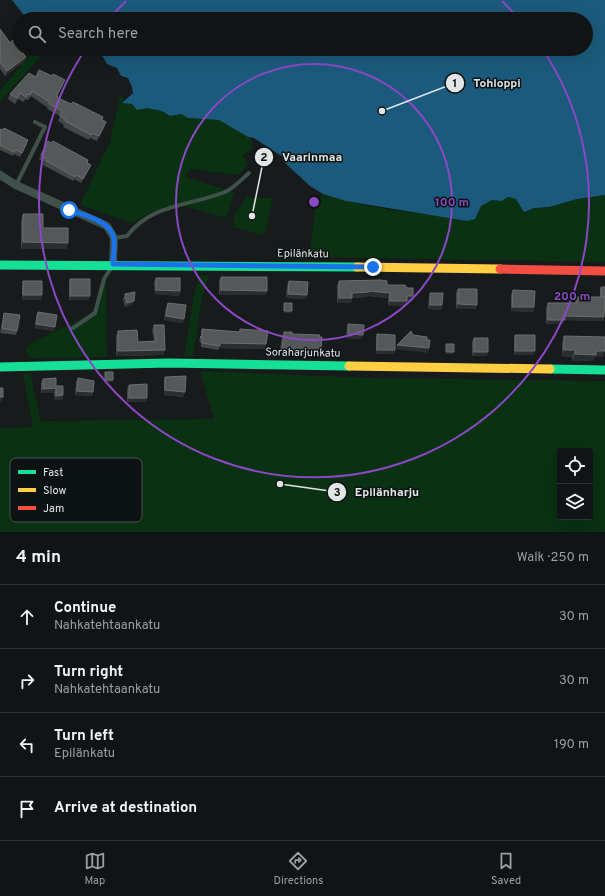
<!DOCTYPE html>
<html lang="en">
<head>
<meta charset="utf-8">
<style>
  :root { --surface:#111414; --page:#1e2122; --text:#f1f3f6; --muted:#9c9ea0; --line:#303334; --accent:#9a9e9e }
  body { margin:0; font-family:Overpass,sans-serif; background:var(--page); color:var(--text) }
  .controls { position:absolute; right:12px; bottom:12px; display:grid; overflow:hidden; border-radius:4px; box-shadow:0 4px 16px #0002 }
  .controls button { width:36px; height:36px; display:grid; place-items:center; padding:0; border:0; border-bottom:1px solid var(--line); background:var(--surface); color:var(--text); font:20px sans-serif }
  .stop { position:absolute; width:12px; height:12px; margin:-9px; border:3px solid #1a73e8; border-radius:50%; background:#fff }
  .stop.end { background:#1a73e8; border-color:#fff; box-shadow:0 1px 4px #0008 }
  .list { margin:0; padding:0; list-style:none }
  h2 { display:flex; justify-content:space-between; align-items:center; height:52px; margin:0; padding:0 16px; font-size:17px }
  h2 small { font-size:13px; font-weight:400; color:var(--muted) }
  .list li { display:grid; grid-template-columns:26px 1fr auto; gap:12px; align-items:center; box-sizing:border-box; height:64px; padding:0 16px; border-top:1px solid var(--line) }
  .list b { display:block; font-size:15px; white-space:nowrap }
  .list p { margin:0; font-size:13px; white-space:nowrap; color:var(--muted) }
  .list em { font-size:13px; font-style:normal; color:var(--muted) }
  .icon { flex:none; width:22px; height:22px; fill:none; stroke:currentColor; stroke-width:2; stroke-linecap:round; stroke-linejoin:round }
  .map { position:relative; flex:none; width:605px; height:532px; overflow:hidden }
  .search { position:absolute; background:var(--surface); box-shadow:0 4px 16px #0002; left:12px; right:12px; top:12px; height:44px; display:flex; align-items:center; gap:10px; box-sizing:border-box; padding:0 14px; border-radius:22px; color:var(--muted); font-size:15px }
  .sheet { height:308px; background:var(--surface) }
  nav { display:flex; justify-content:space-around; align-items:center; box-sizing:border-box; height:56px; border-top:1px solid var(--line); background:var(--surface); font-size:11px; color:var(--muted) }
  nav a { display:grid; justify-items:center; gap:2px }
  nav .on { color:var(--accent) }
  .map>svg:first-child { display:block }
</style>
</head>
<body>
<div class="map">
<svg width="605" height="532" viewBox="0 0 605 532">
  <rect width="100%" height="100%" fill="#171b1b"/>
  <!-- green -->
  <path fill="#093112" fill-rule="evenodd" d="M35,49H47L0,102V90Z
    M120,95L125,99L122,103L132,104L137,110L147,108L162,111L170,116L181,114L188,118L219,120L248,137L253,143L252,149L243,155L248,165L238,175L191,169L185,177L234,192L226,218L177,204L151,212L132,223L80,205L110,142Z
    M323,194C371,210 424,214 475,219L481,206L492,200L502,201L508,197L516,199L524,212L534,208L549,207L577,199L605,195V262L309,257L316,204Z
    M247,197L271,198L272,203L264,235L233,227L235,214Z
    M209,275L202,298L193,356H184L193,300L199,276Z
    M106,277L107,357L41,358H30L25,351L29,344L93,313Z
    M200,371L375,378L605,381V532H0V428L33,427L23,374H30L41,421L214,419ZM560,451H590V517H560Z"/>
  <!-- water -->
  <path fill="#1b5a7c" d="M12,0H605V195L577,199L549,207L534,208L524,212L516,199L508,197L502,201L492,200L481,206L475,219L467,221L346,201L323,194L310,186L284,162L283,157L254,138L248,137L219,120L188,118L181,114L170,116L162,111L147,108L137,110L132,104L122,103L133,93L132,87L128,78L121,76L117,68L107,64L103,57L90,49H586V19H27Z"/>
  <g fill="none" stroke-linecap="round" stroke-linejoin="round">
    <!-- lane -->
    <path stroke="#40504b" stroke-width="4" d="M16,185L45,127L35,122
      M114,238L127,236C152,203 191,206 225,192C234,188 242,179 249,173
      M73,328L95,313L104,279L111,268"/>
    <!-- street -->
    <path stroke="#40504b" stroke-width="8" d="M0,175L16,185L107,226L114,238L113,264"/>
    <!-- fast -->
    <path stroke="#16e098" stroke-width="9" d="M0,265L357,267
      M0,367L169,363L349,366
      M550,369L605,370"/>
    <!-- slow -->
    <path stroke="#ffcf43" stroke-width="9" d="M357,267L500,269
      M349,366L550,369"/>
    <!-- jam -->
    <path stroke="#f24e42" stroke-width="9" d="M500,269L605,271"/>
  </g>
  <!-- wall -->
  <path fill="#444747" d="M0,29L25,61L5,76L0,69Z
    M36,77L63,85L57,96L58,98L106,122L104,128L97,141L90,138L89,140L63,127L64,125L58,121L60,116L47,109L48,108L31,96L28,100L25,99L24,102L18,99L15,104L8,99L10,94Z
    M0,129L27,144L20,157L14,154L13,156L0,150Z
    M41,155L87,163L89,169L81,183L74,179L73,181L43,165L44,162L39,159Z
    M23,214L43,228L68,243L66,249H21V221Z
    M221,277L267,291L265,295H219V281Z
    M156,278L180,291L179,296L155,294L154,282Z
    M70,279L90,296L88,300H69V284Z
    M23,281L42,295L41,300H22V286Z
    M289,281L306,299L286,298L287,286Z
    M339,281L387,285L411,301H407L406,306H388V298L368,296L367,297L352,298L351,303H337V286Z
    M601,287H605L604,317L603,321L564,320L563,324H546V308L548,303H575V301L577,297H600V289Z
    M458,289L476,309H456V293Z
    M513,290L534,307L533,312L511,311V294Z
    M430,293L442,305L441,310L428,309L429,297Z
    M125,294L132,305L125,307L123,299Z
    M168,303L184,319L182,323L164,320L166,307Z
    M38,312L54,331L35,328L36,316Z
    M4,313L17,331L16,335L0,333L3,317Z
    M348,324L361,339L346,338L347,328Z
    M154,325L165,350L163,355L116,356V336L118,331L138,342L154,341L152,330Z
    M202,329L239,332L240,329L266,344L264,349L219,348L218,350L201,347V343L199,341L201,336V333Z
    M284,332L292,334L319,356L279,355L282,338Z
    M377,334L395,350L394,354H376V339Z
    M515,335L533,355H514V340Z
    M564,336L603,357H595L593,361H572V357L562,356V343Z
    M474,338L487,356H472V342Z
    M165,377L185,392L183,397L164,395V381Z
    M78,378L93,392L92,396L75,395L76,382Z
    M43,379L56,386L63,395L62,400H55L54,393H41V383Z
    M129,385L147,398L146,402H127V389Z"/>
  <!-- shaded-wall -->
  <path fill="#2b2e2e" d="M26,57L25,61L5,76L7,71Z
    M106,122L104,128L97,141L99,136Z
    M23,242L68,243L66,249H21Z
    M156,290L180,291L179,296L155,294Z
    M221,290L267,291L265,295H219Z
    M369,291L390,293L388,298L368,296L367,297L352,298L351,303H337L339,298L352,293Z
    M288,294L307,295L306,299L286,298Z
    M23,295H42L41,300H22Z
    M70,296H90L88,300H69Z
    M407,296H413L411,301H407L406,306H388L390,301Z
    M134,301L132,305L125,307L127,303Z
    M458,304L477,305L476,309H456Z
    M430,305H442L441,310L428,309Z
    M512,307H534L533,312L511,311Z
    M284,311H292L291,313H284Z
    M166,316L184,319L182,323L164,320Z
    M565,316L604,317L603,321L564,320L563,324H546L548,320Z
    M36,324L55,327L54,331L35,328Z
    M348,334L363,335L361,339L346,338Z
    M220,343L266,344L264,349L219,348Z
    M397,345L429,348L428,353L396,349Z
    M282,349L321,350L319,356L279,355Z
    M165,350L163,355L116,356L118,351Z
    M377,350H395L394,354H376Z
    M564,350H575L572,357L562,356Z
    M515,351H535L533,355H514Z
    M596,351H605L603,357H595L593,361H572L575,354Z
    M446,352H454L453,354H445Z
    M474,352H488L487,356H472Z
    M105,380H113V382H104Z
    M56,388L54,393H41L43,389Z
    M165,390L185,392L183,397L164,395Z
    M77,391L93,392L92,396L75,395Z
    M63,395L62,400H55L56,396Z
    M0,397H3L1,402H0Z
    M129,398H147L146,402H127Z"/>
  <!-- building -->
  <path fill="#555858" stroke="#6b6e6e" d="M0,29L10,43L13,40L19,47V49H20L26,57L7,71L0,62Z
    M39,70L52,76L53,74L65,80L57,95L58,98L71,104L73,102L103,117L102,120L106,122L99,136L92,133L91,135L65,121L66,119L60,116L62,111L49,104L50,102L32,91L30,95L27,94L26,97L20,93L17,98L10,94L29,73L36,77Z
    M4,128L28,140L22,153L16,150L14,152L0,145V129L2,130Z
    M48,141L51,143L53,141L88,160L87,163L91,165L83,179L76,175L75,177L45,160L46,158L41,155Z
    M23,214H43V228H68V243L23,242Z
    M221,277H267V291L221,290Z
    M156,278H180V291L156,290Z
    M70,279H90V296H70Z
    M380,280L387,281V285H405L407,288H413V296H407V301H390V293L369,291V292L352,293V298H339V281Z
    M23,281H42V295H23Z
    M289,281L308,282L307,295L288,294Z
    M601,287H605V297L601,296Z
    M458,289H477V305L458,304Z
    M513,290L535,291L534,307H512Z
    M135,292L134,301L127,303L125,294Z
    M430,293H443L442,305H430Z
    M577,297H605L604,317L565,316V320H548V303H577Z
    M168,303L186,305L184,319L166,316Z
    M284,303H292V311H284Z
    M38,312L57,315L55,327L36,324Z
    M4,313L20,315L17,331L2,328Z
    M348,324L364,325L363,335L348,334Z
    M154,325H164L165,350L118,351V331L137,330L138,342L156,341Z
    M202,329L240,332V329L268,331L266,344L220,343V346L202,343V338L200,337L202,335Z
    M411,331L413,335L427,337V340H430L429,348L397,345Z
    M284,332H292V334L320,335L319,337H322L321,350L282,349Z
    M377,334L395,335V350H377Z
    M515,335H535V351H515Z
    M564,336L605,337V351H596V355L575,354V350H564Z
    M474,338H488V352H474Z
    M446,344H454V352H446Z
    M105,372H113V380H105Z
    M186,376L185,392L165,390V377Z
    M56,378V386H63V395L56,396V388L43,389V379Z
    M78,378L94,381L93,392L77,391Z
    M147,384V398H129V385Z
    M0,388H3V397H0Z"/>
  <g fill="none" stroke-linecap="round" stroke-linejoin="round">
    <!-- route -->
    <path stroke="#1a73e8" stroke-width="5" d="M69,210C83,215 112,221 114,239C115,247 113,256 113,264L373,267"/>
  </g>
  <!-- distance rings -->
  <g fill="none" stroke="#8a48c5" stroke-width="2">
    <circle cx="314" cy="202" r="138"/>
    <path d="M110 18A275 275 0 0 1 126 1M502 1A275 275 0 0 1 518 18M543 50A275 275 0 1 1 85 50"/>
  </g>
  <g text-anchor="middle" dominant-baseline="central" stroke-width="3" stroke-linejoin="round" paint-order="stroke">
    <!-- street labels -->
    <g font-size="11" fill="#e1e5e5" stroke="#0d1313">
      <text transform="translate(303 254) rotate(1)">Epilänkatu</text>
      <text transform="translate(303 353) rotate(1)">Soraharjunkatu</text>
    </g>
  </g>
  <!-- legend -->
  <rect x="10" y="458" width="132" height="64" rx="6" fill="#0d1313" stroke="#4d5252" stroke-width="1"/>
  <rect x="18" y="470" width="18" height="4" fill="#16e098"/>
  <rect x="18" y="488" width="18" height="4" fill="#ffcf43"/>
  <rect x="18" y="506" width="18" height="4" fill="#f24e42"/>
  <g font-size="11" fill="#e1e5e5">
    <text x="43" y="476">Fast</text>
    <text x="43" y="494">Slow</text>
    <text x="43" y="512">Jam</text>
  </g>
  <circle cx="314" cy="202" r="6" fill="#8a48c5" stroke="#0d1313" stroke-width="2"/>
  <g font-size="12" text-anchor="middle" font-weight="bold" fill="#8a48c5" stroke="#0d1313" stroke-width="3" stroke-linejoin="round" paint-order="stroke">
    <text x="452" y="206">100 m</text>
    <text x="572" y="300">200 m</text>
  </g>
  <!-- callouts -->
  <path fill="none" stroke="#e1e5e5" stroke-width="1.5" d="M382 111L455 83M252 216L264 157M280 484L337 492"/>
  <g fill="#e1e5e5" stroke="#0d1313" stroke-width="1.5">
    <circle cx="382" cy="111" r="4"/>
    <circle cx="252" cy="216" r="4"/>
    <circle cx="280" cy="484" r="4"/>
    <circle cx="455" cy="83" r="10"/>
    <circle cx="264" cy="157" r="10"/>
    <circle cx="337" cy="492" r="10"/>
  </g>
  <g font-size="12" text-anchor="middle" font-weight="bold" fill="#111">
    <text x="455" y="87">1</text>
    <text x="264" y="161">2</text>
    <text x="337" y="496">3</text>
  </g>
  <g font-size="12" text-anchor="middle" font-weight="bold" fill="#e1e5e5" stroke="#0d1313" stroke-width="3" stroke-linejoin="round" paint-order="stroke">
    <text x="497" y="87">Tohloppi</text>
    <text x="312" y="161">Vaarinmaa</text>
    <text x="387" y="496">Epilänharju</text>
  </g>
</svg>
<div class="controls">
<button><svg class="icon" aria-label="locate" viewBox="0 0 24 24"><circle cx="12" cy="12" r="6"/><path d="M12 2v4M12 18v4M2 12h4M18 12h4"/></svg></button>
<button><svg class="icon" aria-label="layers" viewBox="0 0 24 24"><path d="M12 4l9 5-9 5-9-5zM3 14l9 5 9-5"/></svg></button>
</div>
<div class="stop" style="left:69px;top:210px"></div>
<div class="stop end" style="left:373px;top:267px"></div>
<div class="search"><svg class="icon" aria-label="search" viewBox="0 0 24 24"><circle cx="10" cy="10" r="6"/><path d="M15 15l6 6"/></svg>Search here</div>
</div>
<section class="sheet">
<h2>4 min<small>Walk · 250 m</small></h2>
<ul class="list">
<li><svg class="icon" aria-label="ahead" viewBox="0 0 24 24"><path d="M12 20V5M6 11l6-6 6 6"/></svg><div><b>Continue</b><p>Nahkatehtaankatu</p></div><em>30 m</em></li>
<li><svg class="icon" aria-label="right" viewBox="0 0 24 24"><path d="M7 20v-9h11M14 6l5 5-5 5"/></svg><div><b>Turn right</b><p>Nahkatehtaankatu</p></div><em>30 m</em></li>
<li><svg class="icon" aria-label="left" viewBox="0 0 24 24"><path d="M17 20v-9H6M10 6l-5 5 5 5"/></svg><div><b>Turn left</b><p>Epilänkatu</p></div><em>190 m</em></li>
<li><svg class="icon" aria-label="arrive" viewBox="0 0 24 24"><path d="M6 21V4h12l-3 4 3 4H6"/></svg><div><b>Arrive at destination</b></div></li>
</ul>
</section>
<nav>
<a class="on"><svg class="icon" aria-label="map" viewBox="0 0 24 24"><path d="M3 6l6-2 6 2 6-2v14l-6 2-6-2-6 2zM9 4v14M15 6v14"/></svg>Map</a>
<a><svg class="icon" aria-label="directions" viewBox="0 0 24 24"><path d="M12 3l9 9-9 9-9-9zM9 14v-3h6M13 9l2 2-2 2"/></svg>Directions</a>
<a><svg class="icon" aria-label="saved" viewBox="0 0 24 24"><path d="M7 4h10v16l-5-4-5 4z"/></svg>Saved</a>
</nav>
</body>
</html>
